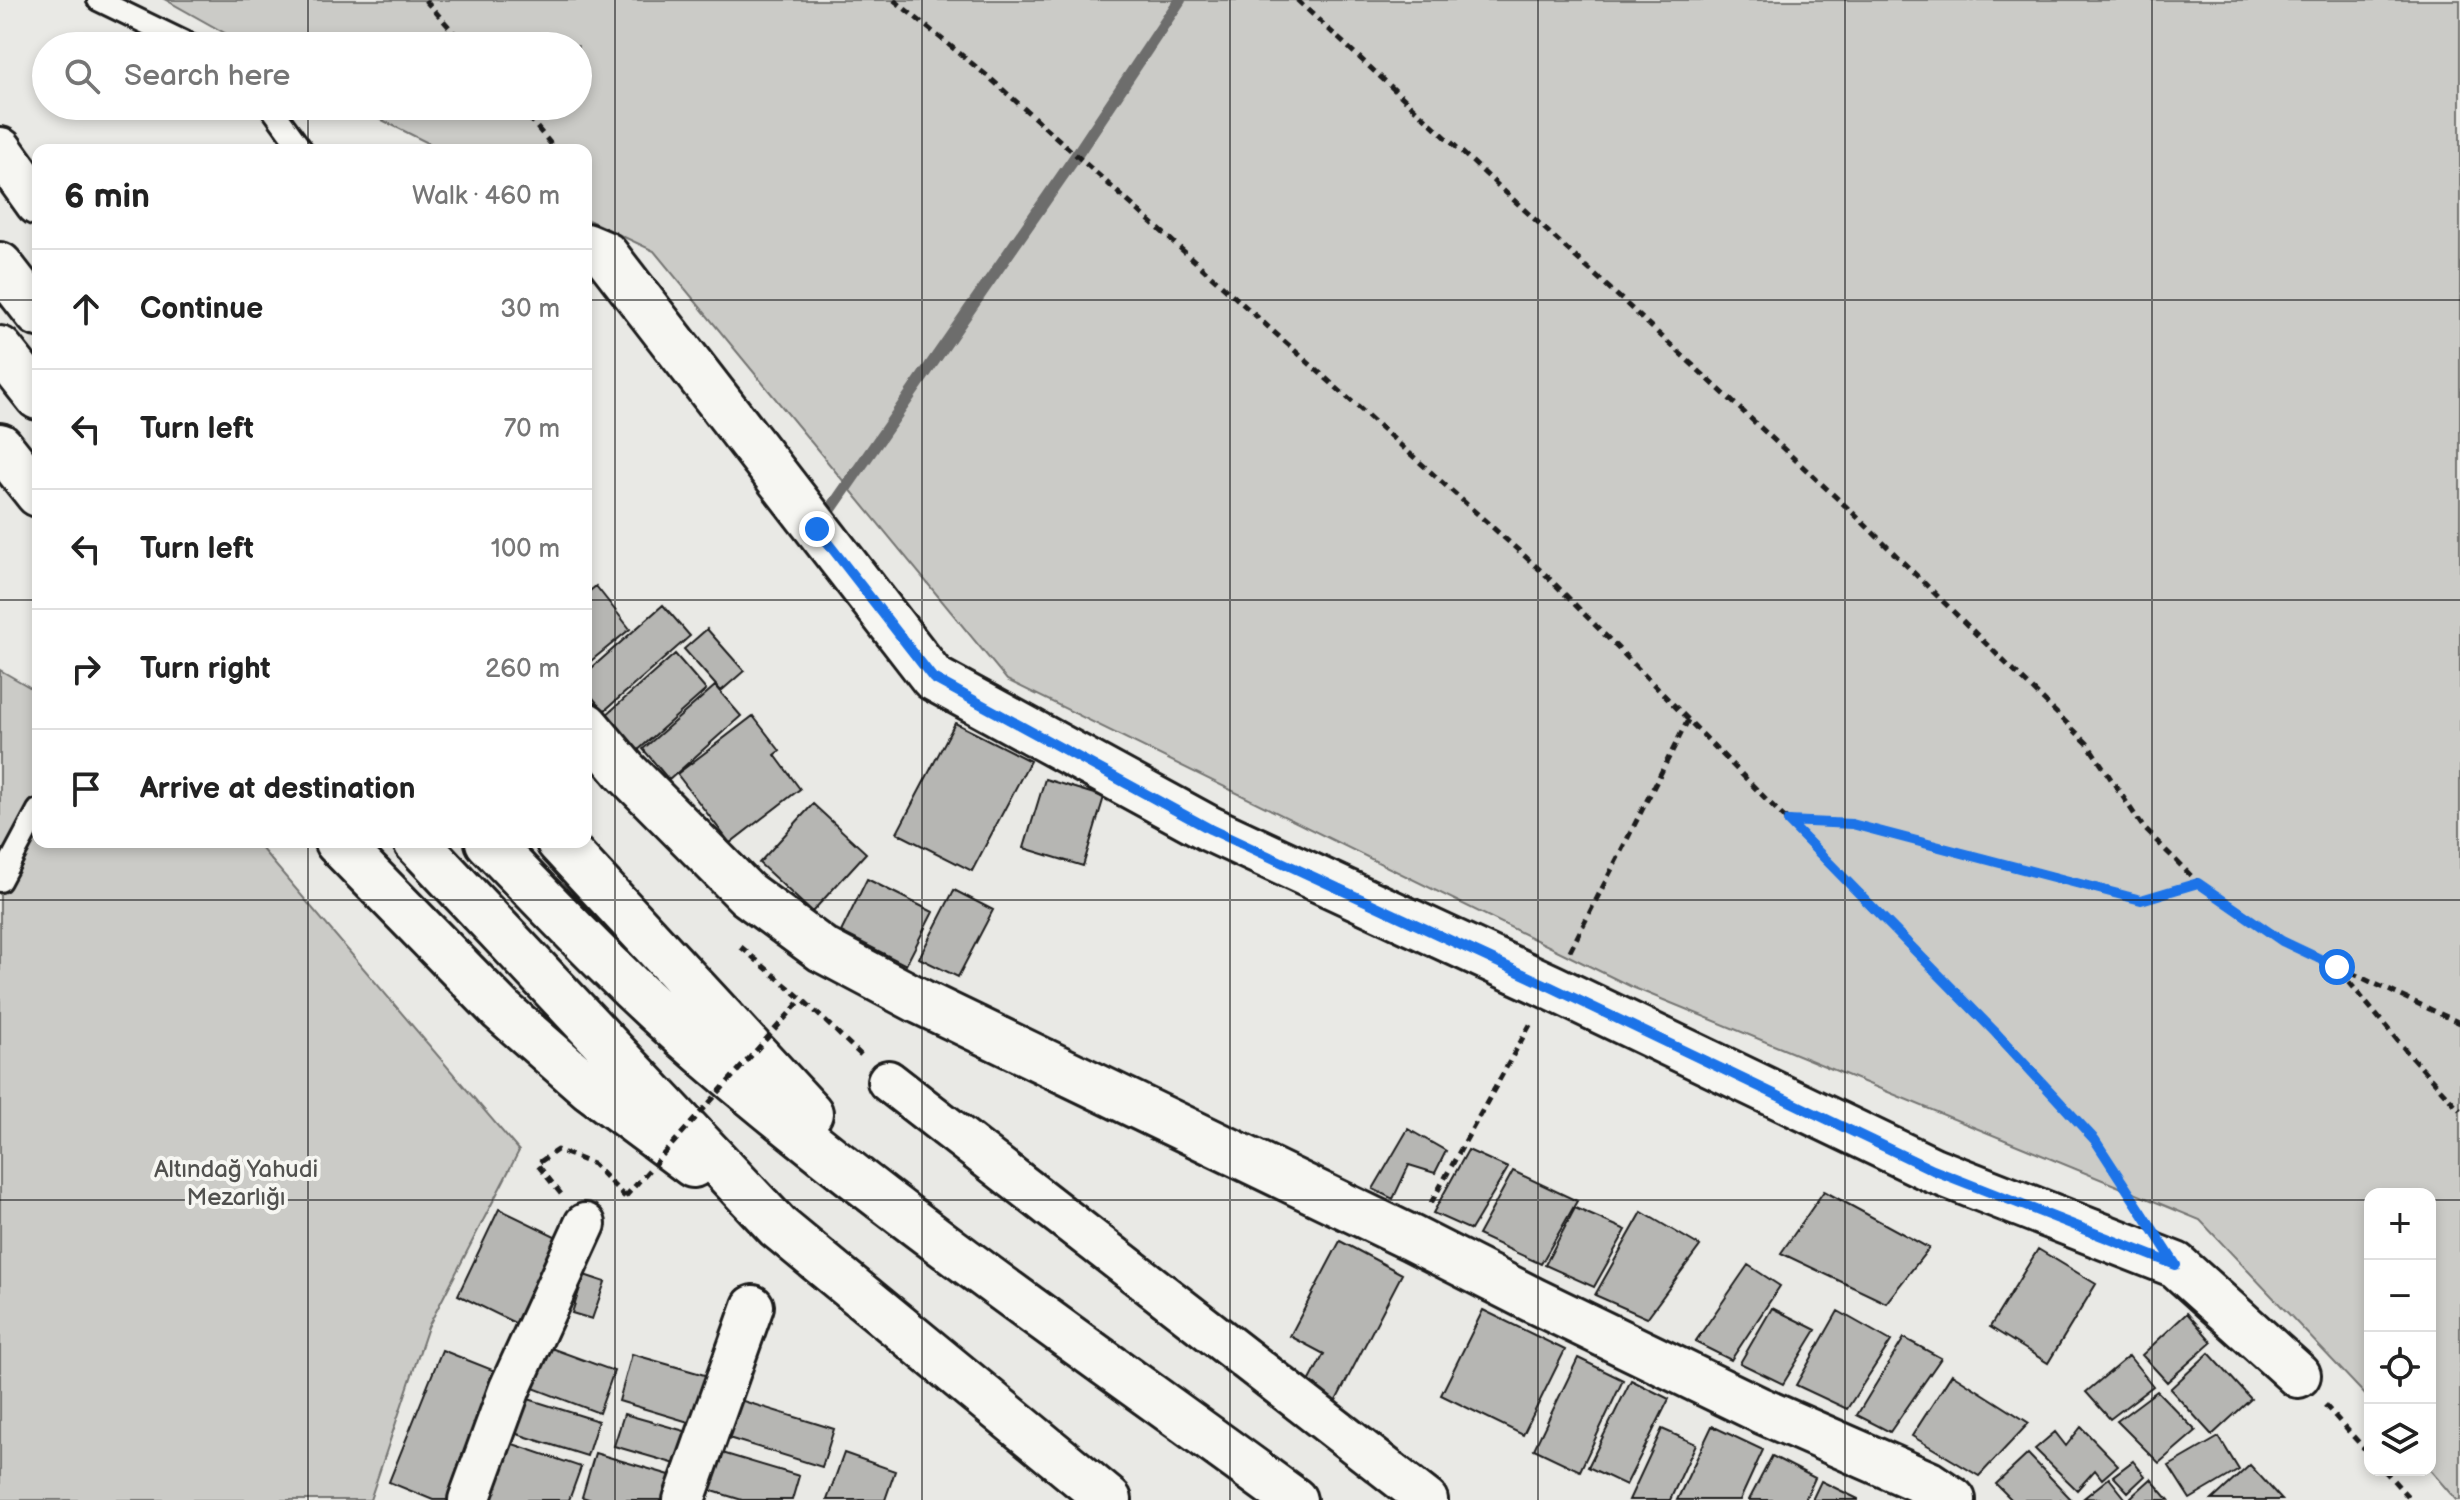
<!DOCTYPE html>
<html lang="en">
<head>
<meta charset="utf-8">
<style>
  :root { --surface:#fff; --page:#f2f2f2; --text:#222; --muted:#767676; --line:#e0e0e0 }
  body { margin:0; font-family:"Balsamiq Sans",sans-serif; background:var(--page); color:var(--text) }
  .controls { position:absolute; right:24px; bottom:24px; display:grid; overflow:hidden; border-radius:16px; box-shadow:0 4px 12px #0003 }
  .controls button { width:72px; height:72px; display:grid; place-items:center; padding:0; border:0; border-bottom:2px solid var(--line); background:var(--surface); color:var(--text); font:40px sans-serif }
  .stop { position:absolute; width:24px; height:24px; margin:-18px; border:6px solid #1a73e8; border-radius:50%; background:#fff }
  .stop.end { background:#1a73e8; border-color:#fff; box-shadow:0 2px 8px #0008 }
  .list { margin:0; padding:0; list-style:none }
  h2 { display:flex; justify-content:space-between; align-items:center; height:104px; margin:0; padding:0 32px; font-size:34px }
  h2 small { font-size:26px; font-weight:400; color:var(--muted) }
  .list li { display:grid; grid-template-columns:52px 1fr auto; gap:24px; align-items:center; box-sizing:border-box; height:120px; padding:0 32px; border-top:2px solid var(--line) }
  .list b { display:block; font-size:30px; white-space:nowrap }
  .list em { font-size:26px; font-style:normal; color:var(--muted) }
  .icon { flex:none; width:44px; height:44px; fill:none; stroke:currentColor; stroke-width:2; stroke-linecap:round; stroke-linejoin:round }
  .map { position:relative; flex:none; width:2460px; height:1500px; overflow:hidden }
  .search { position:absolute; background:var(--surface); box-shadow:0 4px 12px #0003; left:32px; top:32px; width:560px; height:88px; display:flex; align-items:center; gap:20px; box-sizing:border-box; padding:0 28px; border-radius:44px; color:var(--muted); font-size:30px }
  .panel { position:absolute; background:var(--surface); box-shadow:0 4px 12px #0003; left:32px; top:144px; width:560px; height:704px; border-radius:16px }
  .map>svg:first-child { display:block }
</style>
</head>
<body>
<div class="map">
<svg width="2460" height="1500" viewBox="0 0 2460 1500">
  <rect width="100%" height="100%" fill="#e9e9e5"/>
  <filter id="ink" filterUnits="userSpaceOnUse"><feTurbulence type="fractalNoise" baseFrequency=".0125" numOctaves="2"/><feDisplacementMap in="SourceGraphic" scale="16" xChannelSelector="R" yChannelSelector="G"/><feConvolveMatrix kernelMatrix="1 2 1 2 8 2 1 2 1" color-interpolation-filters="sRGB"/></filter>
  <g filter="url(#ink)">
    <!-- green -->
    <path fill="#cbcbc7" stroke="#747472" stroke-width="2" d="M166,0H2460V1500H2456L2430,1470V1194H2370V1400L2200,1220L1632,987L1007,680L654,251L586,219V150H442L354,106H578V46H248Z
      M0,670L38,692V842H256L519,1151L428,1327L370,1500H0Z"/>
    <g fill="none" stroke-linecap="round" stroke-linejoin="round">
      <!-- stream -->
      <path stroke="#6d6d6c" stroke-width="12" d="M822,522L1076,156L1180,0"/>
    </g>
    <!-- building -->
    <path fill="#b6b6b3" stroke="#1c1c1c" stroke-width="2" d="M596,586L630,629L586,665V594Z
      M663,605L690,636L604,711L586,690V673Z
      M707,629L744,671L721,691L684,649Z
      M675,654L706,690L636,752L605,716Z
      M715,686L741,716L669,780L643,749Z
      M753,716L780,751L775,755L800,789L730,843L677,774Z
      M955,723L1030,761L972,871L897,833Z
      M1045,779L1104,797L1083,866L1024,848Z
      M813,804L866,853L812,912L759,863Z
      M867,879L933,912L906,965L841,932Z
      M954,890L993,910L958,977L919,958Z
      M1408,1129L1446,1151L1435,1173L1409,1165L1393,1199L1373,1189Z
      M1468,1150L1508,1168L1471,1230L1433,1213Z
      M1513,1171L1577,1201L1541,1264L1478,1235Z
      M1824,1191L1929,1248L1886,1303L1781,1253Z
      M1575,1208L1626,1230L1594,1287L1545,1265Z
      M499,1209L559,1238L517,1324L458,1295Z
      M1642,1212L1700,1246L1647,1318L1595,1295Z
      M1340,1241L1402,1274L1328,1416L1299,1401L1324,1354L1290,1336Z
      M2038,1249L2096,1284L2048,1363L1990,1327Z
      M1748,1265L1780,1286L1731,1360L1695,1342Z
      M584,1275L605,1282L592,1319L572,1313Z
      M1772,1308L1816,1330L1783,1384L1740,1363Z
      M1483,1310L1565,1350L1523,1435L1441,1395Z
      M1838,1311L1891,1341L1847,1409L1796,1385Z
      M2187,1313L2212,1342L2167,1382L2142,1355Z
      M1904,1338L1941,1358L1890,1432L1857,1415Z
      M548,1347L614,1371L599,1413L533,1388Z
      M442,1350L500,1373L449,1500H433L389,1482Z
      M2209,1353L2251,1399L2212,1435L2170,1389Z
      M632,1354L708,1376L695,1424L619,1401Z
      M2129,1356L2153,1386L2110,1419L2086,1392Z
      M1578,1358L1623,1380L1580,1471L1534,1449Z
      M1952,1374L2029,1423L1979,1476L1912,1436Z
      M1631,1380L1669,1399L1626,1485L1588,1467Z
      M2157,1391L2196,1431L2159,1463L2117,1421Z
      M730,1397L834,1429L822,1467L719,1435Z
      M525,1398L598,1421L587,1456L514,1433Z
      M624,1414L688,1432L679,1465L614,1446Z
      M1712,1426L1763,1450L1740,1500H1677Z
      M2081,1427L2118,1465L2102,1479L2095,1470L2077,1490L2035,1449L2055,1432L2066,1446Z
      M1662,1429L1696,1444L1670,1500H1629Z
      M2219,1437L2239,1470L2190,1499L2169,1466Z
      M504,1441L581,1467L569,1500H484Z
      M719,1452L799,1476L792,1500H742L709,1490Z
      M595,1453L673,1476L666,1500H592L582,1497Z
      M844,1453L895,1471L885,1500H827Z
      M2028,1454L2072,1500H2012L1996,1484Z
      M1772,1456L1815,1478L1805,1500H1749Z
      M2133,1461L2145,1476L2128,1492L2113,1476Z
      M2250,1465L2282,1500H2212Z
      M2109,1478L2125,1498L2122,1500L2084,1498Z
      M2151,1479L2169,1500H2134L2131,1497Z
      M1821,1481L1858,1499V1500H1812Z"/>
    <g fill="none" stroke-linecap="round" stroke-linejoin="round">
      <defs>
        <path id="lane" d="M98,0L193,46
          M270,106L302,150
          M0,881L38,810"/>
        <path id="street" d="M888,1081L1427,1500
          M469,1500L510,1388L585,1224
          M684,1500L753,1306"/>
        <path id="secondary" d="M586,246L605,254L933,678L1210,829L1551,987L1933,1170L2176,1265L2298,1375
          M586,725L624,770L747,894L823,950L921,1002L1411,1238L1533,1300L1760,1410L1929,1484L1953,1500"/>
        <path id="primary" d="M0,150L38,203
          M0,265L38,314
          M0,349L38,397
          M0,446L38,494
          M337,842L501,1010L590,1088L693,1165
          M416,842L778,1227L1109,1500
          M488,842C563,920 639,1000 723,1070C904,1224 1102,1359 1294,1500
          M559,842L810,1113"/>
      </defs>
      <!-- lane casing -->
      <use href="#lane" stroke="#1c1c1c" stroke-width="26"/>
      <!-- street casing -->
      <use href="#street" stroke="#1c1c1c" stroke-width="46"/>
      <!-- secondary casing -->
      <use href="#secondary" stroke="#1c1c1c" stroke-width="50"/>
      <!-- primary casing -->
      <use href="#primary" stroke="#1c1c1c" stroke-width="50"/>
      <!-- path -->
      <path stroke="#1c1c1c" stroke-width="5" stroke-dasharray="8 6" stroke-linecap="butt" d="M425,0L466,46
        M894,0L991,79L1547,576L1995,1032L2095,1140L2137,1204
        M1297,0L1852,512L2087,743L2143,827L2198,883L2282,941L2460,1023
        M519,106L556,150
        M1789,821L1852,824L2141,900L2198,883
        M741,947L802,999L861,1055
        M1570,951L1688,720
        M2340,971L2407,1052L2460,1110
        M561,1194L537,1164L557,1150L593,1164L625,1197
        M1431,1203L1531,1023
        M2325,1405L2370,1455
        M2384,1470L2411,1500"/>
      <!-- lane -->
      <use href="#lane" stroke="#f6f6f2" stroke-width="20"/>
      <!-- street -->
      <use href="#street" stroke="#f6f6f2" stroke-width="40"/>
      <!-- secondary -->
      <use href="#secondary" stroke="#f6f6f2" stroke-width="44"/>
      <!-- primary -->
      <use href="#primary" stroke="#f6f6f2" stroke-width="44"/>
      <!-- path-bridge -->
      <path stroke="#1c1c1c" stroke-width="5" stroke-dasharray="8 6" stroke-linecap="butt" d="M625,1197L802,999"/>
    </g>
  </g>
  <g fill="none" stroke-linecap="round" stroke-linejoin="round" filter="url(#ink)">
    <!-- route -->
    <path stroke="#1a73e8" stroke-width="10" d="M817,529L933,678L1210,829L1551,987L1933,1170L2176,1265L2095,1140L1995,1032L1788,821L1852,824L2141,900L2198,883L2282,941L2337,967"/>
  </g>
  <!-- grid -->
  <path fill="none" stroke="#1c1c1c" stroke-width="2" stroke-opacity="0.55" d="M308,0V46M615,0V1500M922,0V1500M1230,0V1500M1538,0V1500M1845,0V1500M2152,0V1500M308,106V150M0,300H38M586,300H2460M0,600H38M586,600H2460M308,842V1500M0,900H2460M0,1200H2370M2430,1200H2460"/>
  <g text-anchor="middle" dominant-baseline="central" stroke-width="8" stroke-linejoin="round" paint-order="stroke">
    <!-- park labels -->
    <g font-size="24" fill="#51514f" stroke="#f6f6f2">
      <text x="236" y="1169">Altındağ Yahudi<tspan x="236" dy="28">Mezarlığı</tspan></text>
    </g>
  </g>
</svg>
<div class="controls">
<button>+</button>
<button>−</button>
<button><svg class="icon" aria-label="locate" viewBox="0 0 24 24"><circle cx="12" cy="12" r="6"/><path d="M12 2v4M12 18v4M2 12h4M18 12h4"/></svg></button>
<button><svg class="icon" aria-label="layers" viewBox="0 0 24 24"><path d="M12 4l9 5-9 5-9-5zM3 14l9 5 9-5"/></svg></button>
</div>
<div class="stop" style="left:2337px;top:967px"></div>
<div class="stop end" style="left:817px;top:529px"></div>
<div class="search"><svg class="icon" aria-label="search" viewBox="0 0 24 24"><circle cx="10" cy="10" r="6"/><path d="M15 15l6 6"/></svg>Search here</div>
<section class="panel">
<h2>6 min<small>Walk · 460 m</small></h2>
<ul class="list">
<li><svg class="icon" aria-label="ahead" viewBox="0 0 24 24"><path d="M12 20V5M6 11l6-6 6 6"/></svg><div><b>Continue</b></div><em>30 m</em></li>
<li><svg class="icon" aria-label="left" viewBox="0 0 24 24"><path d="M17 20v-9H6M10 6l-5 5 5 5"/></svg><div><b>Turn left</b></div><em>70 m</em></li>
<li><svg class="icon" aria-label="left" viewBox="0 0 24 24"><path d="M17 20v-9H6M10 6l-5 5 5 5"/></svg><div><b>Turn left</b></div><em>100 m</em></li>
<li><svg class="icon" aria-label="right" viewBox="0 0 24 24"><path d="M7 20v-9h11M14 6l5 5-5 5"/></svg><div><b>Turn right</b></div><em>260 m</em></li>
<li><svg class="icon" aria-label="arrive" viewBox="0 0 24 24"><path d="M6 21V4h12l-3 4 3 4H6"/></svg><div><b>Arrive at destination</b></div></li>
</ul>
</section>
</div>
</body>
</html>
